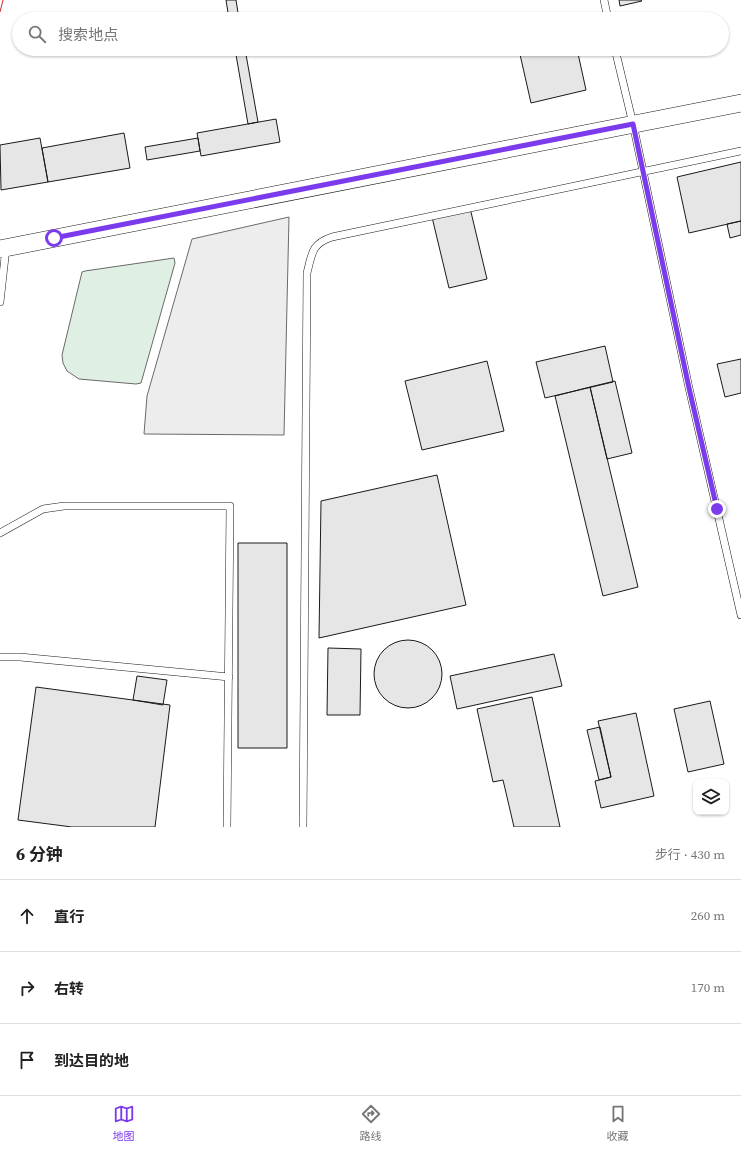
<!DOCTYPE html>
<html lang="zh">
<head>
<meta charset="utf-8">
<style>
  :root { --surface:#fff; --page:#f6f6f6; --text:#222; --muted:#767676; --line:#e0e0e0; --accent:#7c3aed }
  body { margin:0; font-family:"Source Serif 4","Noto Sans SC",serif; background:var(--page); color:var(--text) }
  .controls { position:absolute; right:12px; bottom:12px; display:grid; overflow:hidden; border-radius:8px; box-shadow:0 1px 3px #0004 }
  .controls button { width:36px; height:36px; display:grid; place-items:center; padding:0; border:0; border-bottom:1px solid var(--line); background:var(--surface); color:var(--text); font:20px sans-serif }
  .stop { position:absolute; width:12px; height:12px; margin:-9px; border:3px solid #7c3aed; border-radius:50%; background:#fff }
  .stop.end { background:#7c3aed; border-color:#fff; box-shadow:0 1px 4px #0008 }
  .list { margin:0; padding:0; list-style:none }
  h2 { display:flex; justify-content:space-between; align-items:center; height:52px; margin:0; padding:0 16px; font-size:17px }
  h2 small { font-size:13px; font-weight:400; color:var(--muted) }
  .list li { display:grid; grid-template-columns:26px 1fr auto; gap:12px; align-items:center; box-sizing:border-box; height:72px; padding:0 16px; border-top:1px solid var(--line) }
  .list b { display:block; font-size:15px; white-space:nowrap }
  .list em { font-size:13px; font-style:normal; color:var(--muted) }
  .icon { flex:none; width:22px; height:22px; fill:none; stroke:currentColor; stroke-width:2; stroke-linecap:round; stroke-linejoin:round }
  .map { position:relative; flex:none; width:741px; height:827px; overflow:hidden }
  .search { position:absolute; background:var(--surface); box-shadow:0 1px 3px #0004; left:12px; right:12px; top:12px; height:44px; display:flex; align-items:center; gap:10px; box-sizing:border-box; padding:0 14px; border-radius:22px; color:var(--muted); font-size:15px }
  .sheet { height:268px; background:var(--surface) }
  nav { display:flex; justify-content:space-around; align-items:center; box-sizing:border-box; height:56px; border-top:1px solid var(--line); background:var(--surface); font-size:11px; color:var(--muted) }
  nav a { display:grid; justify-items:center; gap:2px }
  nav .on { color:var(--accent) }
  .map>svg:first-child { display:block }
</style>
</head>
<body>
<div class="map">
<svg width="741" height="827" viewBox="0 0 741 827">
  <rect width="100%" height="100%" fill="#fff"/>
  <!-- green -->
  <path fill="#e0efe3" stroke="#6a6a6a" d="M174,258L175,263L141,383L136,384L79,379L67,371L63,363L62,355L82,272L85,271Z"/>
  <!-- parking -->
  <path fill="#ededed" stroke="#6a6a6a" d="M289,217L284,435L144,434L147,396L192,239Z"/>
  <!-- building -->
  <path fill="#e6e6e6" stroke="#1a1a1a" d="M226,0H236L239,19H229Z
    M619,0H641L642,1L620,6Z
    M235,49H245L258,122L248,124Z
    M525,49H577L586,90L531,103L519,50Z
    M276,119L280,142L201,156L197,133Z
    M124,133L130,168L48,182L42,148Z
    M40,138L48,182L1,190L0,145Z
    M198,138L200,151L147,160L145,147Z
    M741,162V221L689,233L677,177Z
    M470,208L487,279L449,288L432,217Z
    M741,221V235L730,238L727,224Z
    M605,346L613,382L545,398L536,362Z
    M741,359V393L725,397L717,364Z
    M487,361L504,431L422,450L405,381Z
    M615,381L632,453L607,459L590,387Z
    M590,387L638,587L603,596L555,396Z
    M437,475L466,605L319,638L321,501Z
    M238,543H287V748H238Z
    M374 674a34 34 0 1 1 68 0a34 34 0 1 1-68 0Z
    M328,648L361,649L360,715H327Z
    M554,654L562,686L457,709L450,676Z
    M137,676L167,680L163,705L133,700Z
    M36,687L170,705L155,827H72L18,820Z
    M532,697L560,827H514L503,780L493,782L477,709Z
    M710,701L724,764L688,772L674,709Z
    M636,713L654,796L601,808L595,781L611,777L598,721Z
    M600,727L611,777L599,780L587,730Z"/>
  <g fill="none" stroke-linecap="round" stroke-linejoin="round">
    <defs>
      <path id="service" d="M604,0L608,19
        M615,49L633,124L689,388L741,615
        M0,302L6,248
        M0,533L43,509L64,506H230L227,827
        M0,657H20L229,677
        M303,827L307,273C312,254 311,244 332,237L741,151"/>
      <path id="tertiary" d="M0,249L741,103"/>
    </defs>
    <!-- service casing -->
    <use href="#service" stroke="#1a1a1a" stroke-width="8"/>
    <!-- tertiary casing -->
    <use href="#tertiary" stroke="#1a1a1a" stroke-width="18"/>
    <!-- service -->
    <use href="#service" stroke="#fff" stroke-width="7"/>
    <!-- tertiary -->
    <use href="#tertiary" stroke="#fff" stroke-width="17"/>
    <!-- power -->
    <path stroke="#c62828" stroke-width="1" stroke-dasharray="14 3 2 3" stroke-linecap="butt" d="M0,12L3,0"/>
  </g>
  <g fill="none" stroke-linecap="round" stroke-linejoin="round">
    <!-- route -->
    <path stroke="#7c3aed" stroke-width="5" d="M54,238L633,124L689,388L717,509"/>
  </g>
</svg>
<div class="controls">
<button><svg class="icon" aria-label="layers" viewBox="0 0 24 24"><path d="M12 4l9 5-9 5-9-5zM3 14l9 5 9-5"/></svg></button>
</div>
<div class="stop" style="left:54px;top:238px"></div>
<div class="stop end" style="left:717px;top:509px"></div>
<div class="search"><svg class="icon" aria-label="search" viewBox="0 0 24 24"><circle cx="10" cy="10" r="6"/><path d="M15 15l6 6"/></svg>搜索地点</div>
</div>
<section class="sheet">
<h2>6 分钟<small>步行 · 430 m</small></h2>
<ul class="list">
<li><svg class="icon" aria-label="ahead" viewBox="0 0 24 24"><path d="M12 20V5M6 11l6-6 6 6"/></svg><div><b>直行</b></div><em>260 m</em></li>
<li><svg class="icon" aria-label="right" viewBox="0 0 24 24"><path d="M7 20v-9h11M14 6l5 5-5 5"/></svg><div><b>右转</b></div><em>170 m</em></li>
<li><svg class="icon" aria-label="arrive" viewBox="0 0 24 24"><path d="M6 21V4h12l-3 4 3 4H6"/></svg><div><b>到达目的地</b></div></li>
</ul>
</section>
<nav>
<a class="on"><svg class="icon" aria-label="map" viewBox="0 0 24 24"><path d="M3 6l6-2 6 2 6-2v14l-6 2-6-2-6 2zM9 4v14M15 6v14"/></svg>地图</a>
<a><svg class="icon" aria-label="directions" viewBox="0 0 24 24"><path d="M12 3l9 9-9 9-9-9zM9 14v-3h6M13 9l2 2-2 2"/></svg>路线</a>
<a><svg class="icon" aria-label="saved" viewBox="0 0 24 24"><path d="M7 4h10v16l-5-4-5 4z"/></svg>收藏</a>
</nav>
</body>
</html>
